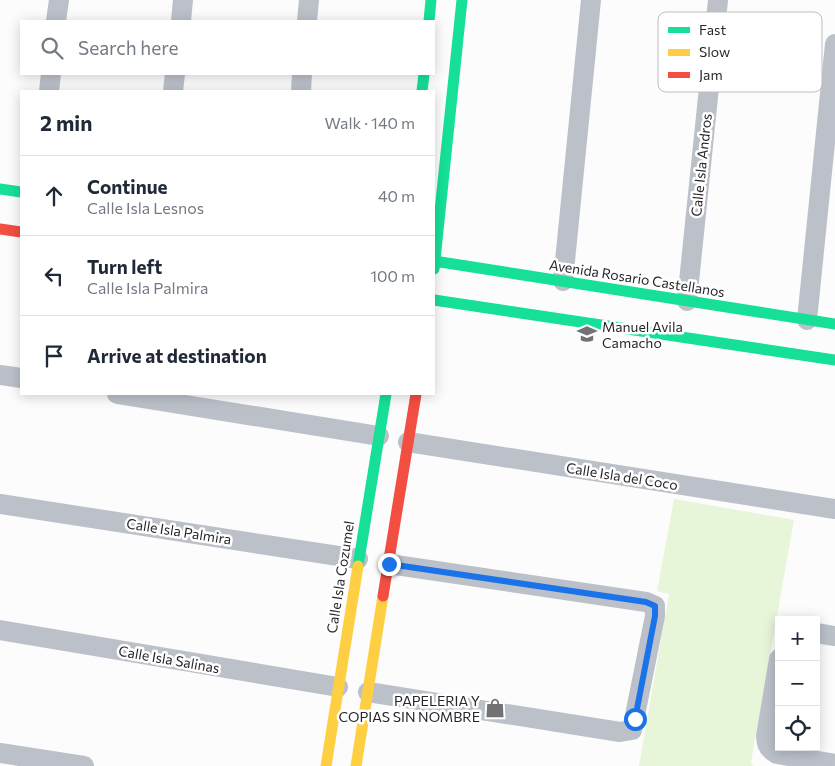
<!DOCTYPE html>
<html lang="en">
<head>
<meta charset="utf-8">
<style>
  :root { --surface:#fff; --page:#f6f6f7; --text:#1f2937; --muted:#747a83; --line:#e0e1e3 }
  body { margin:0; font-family:Commissioner,sans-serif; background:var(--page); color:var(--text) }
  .controls { position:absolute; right:15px; bottom:15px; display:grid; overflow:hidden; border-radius:0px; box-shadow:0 2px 12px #0003 }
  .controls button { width:45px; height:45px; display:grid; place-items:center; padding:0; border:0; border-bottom:1px solid var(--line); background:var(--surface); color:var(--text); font:25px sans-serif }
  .stop { position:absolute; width:15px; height:15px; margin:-11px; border:4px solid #1a73e8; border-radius:50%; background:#fff }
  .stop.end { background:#1a73e8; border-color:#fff; box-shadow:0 1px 5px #0008 }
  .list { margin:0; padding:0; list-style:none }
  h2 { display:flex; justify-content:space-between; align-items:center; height:65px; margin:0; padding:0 20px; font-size:21px }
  h2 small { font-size:16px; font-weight:400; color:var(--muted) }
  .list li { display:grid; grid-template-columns:32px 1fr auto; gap:15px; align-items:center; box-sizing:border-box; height:80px; padding:0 20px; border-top:1px solid var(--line) }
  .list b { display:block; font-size:19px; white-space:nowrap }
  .list p { margin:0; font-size:16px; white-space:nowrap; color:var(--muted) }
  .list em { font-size:16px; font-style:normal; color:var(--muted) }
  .icon { flex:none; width:28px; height:28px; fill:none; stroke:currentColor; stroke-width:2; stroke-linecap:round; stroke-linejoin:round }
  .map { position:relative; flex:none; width:835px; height:766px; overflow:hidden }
  .search { position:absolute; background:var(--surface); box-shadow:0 2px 12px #0003; left:20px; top:20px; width:415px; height:55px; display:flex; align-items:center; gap:12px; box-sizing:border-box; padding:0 18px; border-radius:0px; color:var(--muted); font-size:19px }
  .panel { position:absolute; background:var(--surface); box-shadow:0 2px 12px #0003; left:20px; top:90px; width:415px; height:305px; border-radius:0px }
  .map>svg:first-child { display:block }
</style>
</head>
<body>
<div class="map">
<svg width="835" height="766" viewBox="0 0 835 766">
  <rect width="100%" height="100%" fill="#fcfcfd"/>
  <!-- green -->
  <path fill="#e7f5d9" d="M674,499L794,520L751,762L753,766H639L669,594L657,591Z"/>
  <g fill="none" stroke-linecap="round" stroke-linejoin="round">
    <!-- street -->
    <path stroke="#bcc0c9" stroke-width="20" d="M56,21L59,0
      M181,21L183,0
      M307,21L309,0
      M49,91L51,74
      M173,91L175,74
      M301,91L302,74
      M563,281L591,0
      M687,301L718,0
      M807,320L835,44
      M0,375L21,378
      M117,394L379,436
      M408,442L835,509
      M0,504L358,559
      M0,630L338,687
      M816,633L835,636
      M779,659L766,736C766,745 769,750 777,754L835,764
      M368,692L620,732L632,730L655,616V606L646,602L389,564
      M0,753L84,766"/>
    <!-- fast -->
    <path stroke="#16e098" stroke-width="11" d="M429,21L431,0
      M422,91L424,74
      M0,189L21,192
      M434,261L835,324
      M434,269L462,0
      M434,300L835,360
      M358,566L386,394"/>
    <!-- slow -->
    <path stroke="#ffcf43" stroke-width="11" d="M326,766L358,566
      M356,766L383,596"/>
    <!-- jam -->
    <path stroke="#f24e42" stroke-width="11" d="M0,229L21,232
      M383,596L416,394"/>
  </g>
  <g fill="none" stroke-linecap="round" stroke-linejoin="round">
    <!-- route -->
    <path stroke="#1a73e8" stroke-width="6" d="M389,564L646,602L655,606V616L635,719"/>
  </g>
  <!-- icons -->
  <defs>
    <symbol id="school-bare" viewBox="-9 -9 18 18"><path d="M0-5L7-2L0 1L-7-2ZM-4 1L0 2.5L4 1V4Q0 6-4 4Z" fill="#727174" stroke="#fff" stroke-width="2.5" paint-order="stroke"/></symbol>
    <symbol id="shop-bare" viewBox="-9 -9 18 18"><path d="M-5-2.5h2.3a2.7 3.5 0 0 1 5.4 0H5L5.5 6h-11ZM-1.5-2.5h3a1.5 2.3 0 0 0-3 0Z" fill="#727174" stroke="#fff" stroke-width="2.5" paint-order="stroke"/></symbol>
  </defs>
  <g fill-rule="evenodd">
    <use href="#school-bare" x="573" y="320" width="28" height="28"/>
    <use href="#shop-bare" x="481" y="694" width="28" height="28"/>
  </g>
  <g text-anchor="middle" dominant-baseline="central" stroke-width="5" stroke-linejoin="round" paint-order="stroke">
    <!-- street labels -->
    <g font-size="14" fill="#28262b" stroke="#fff">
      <text transform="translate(701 165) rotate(-84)">Calle Isla Andros</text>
      <text transform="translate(637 278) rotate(9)">Avenida Rosario Castellanos</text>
      <text transform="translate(622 476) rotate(9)">Calle Isla del Coco</text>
      <text transform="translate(179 531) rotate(9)">Calle Isla Palmira</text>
      <text transform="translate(340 577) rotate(-81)">Calle Isla Cozumel</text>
      <text transform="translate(169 659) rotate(10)">Calle Isla Salinas</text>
    </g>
    <!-- poi labels -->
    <g font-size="14" fill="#28262b" stroke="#fff" text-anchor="start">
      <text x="602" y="326">Manuel Avila<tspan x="602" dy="16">Camacho</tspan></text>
      <text x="480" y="700" text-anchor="end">PAPELERIA Y<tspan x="480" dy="16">COPIAS SIN NOMBRE</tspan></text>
    </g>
  </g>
  <!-- legend -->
  <rect x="658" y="12" width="164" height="80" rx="8" fill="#fff" stroke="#bebebf" stroke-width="1"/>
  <rect x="668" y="27" width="22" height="6" fill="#16e098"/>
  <rect x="668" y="49" width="22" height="7" fill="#ffcf43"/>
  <rect x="668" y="72" width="22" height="6" fill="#f24e42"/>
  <g font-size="14" fill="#28262b">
    <text x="699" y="35">Fast</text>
    <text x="699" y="57">Slow</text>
    <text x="699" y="80">Jam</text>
  </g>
</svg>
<div class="controls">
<button>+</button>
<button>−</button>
<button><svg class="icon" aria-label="locate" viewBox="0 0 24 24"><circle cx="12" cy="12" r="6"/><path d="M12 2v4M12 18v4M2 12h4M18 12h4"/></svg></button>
</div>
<div class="stop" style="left:635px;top:719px"></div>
<div class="stop end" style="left:389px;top:564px"></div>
<div class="search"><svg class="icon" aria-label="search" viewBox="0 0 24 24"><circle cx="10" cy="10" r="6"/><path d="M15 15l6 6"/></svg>Search here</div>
<section class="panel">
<h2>2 min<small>Walk · 140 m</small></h2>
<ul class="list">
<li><svg class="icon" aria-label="ahead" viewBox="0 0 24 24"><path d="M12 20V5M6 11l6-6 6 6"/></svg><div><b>Continue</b><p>Calle Isla Lesnos</p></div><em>40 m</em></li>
<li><svg class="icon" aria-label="left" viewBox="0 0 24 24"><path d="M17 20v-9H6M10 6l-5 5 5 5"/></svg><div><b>Turn left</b><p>Calle Isla Palmira</p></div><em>100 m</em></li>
<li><svg class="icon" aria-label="arrive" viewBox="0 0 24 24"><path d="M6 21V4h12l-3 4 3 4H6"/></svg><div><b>Arrive at destination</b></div></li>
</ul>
</section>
</div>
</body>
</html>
